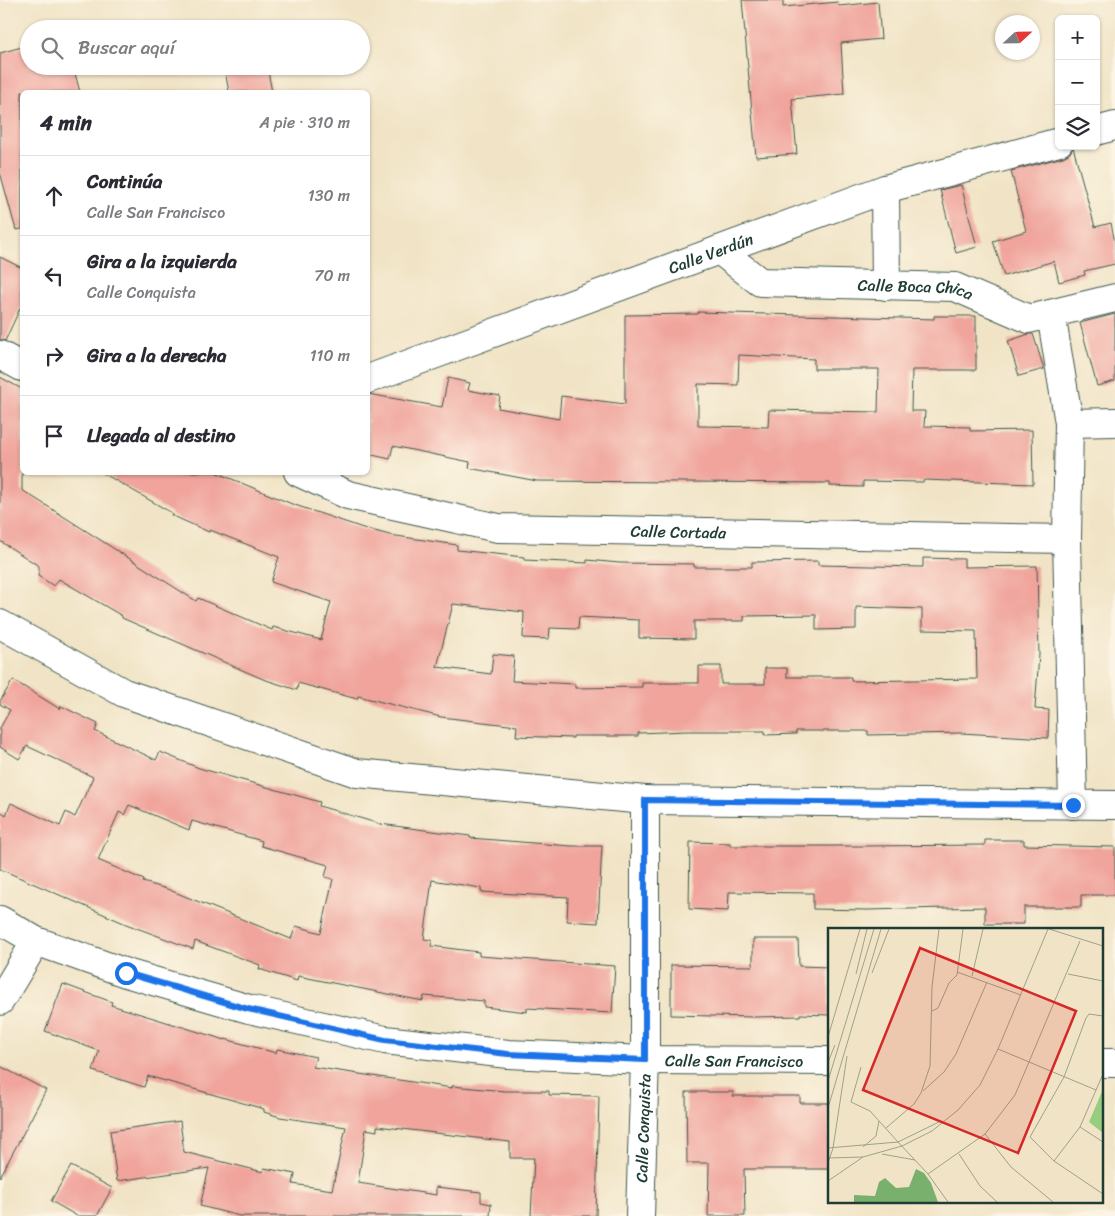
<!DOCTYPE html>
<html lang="es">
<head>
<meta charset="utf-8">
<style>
  :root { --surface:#fff; --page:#f7f7f7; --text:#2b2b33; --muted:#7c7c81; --line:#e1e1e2 }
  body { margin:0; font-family:Sriracha,sans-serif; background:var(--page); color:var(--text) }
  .controls { position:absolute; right:15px; top:15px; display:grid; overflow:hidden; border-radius:8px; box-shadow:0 1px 4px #0004 }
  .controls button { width:45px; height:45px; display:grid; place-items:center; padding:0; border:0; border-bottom:1px solid var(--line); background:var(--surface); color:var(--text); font:25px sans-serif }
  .compass { position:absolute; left:995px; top:15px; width:45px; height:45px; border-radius:50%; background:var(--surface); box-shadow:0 1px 4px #0004; rotate:68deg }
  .stop { position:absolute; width:15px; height:15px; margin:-11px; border:4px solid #1a73e8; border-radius:50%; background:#fff }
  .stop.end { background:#1a73e8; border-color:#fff; box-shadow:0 1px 5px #0008 }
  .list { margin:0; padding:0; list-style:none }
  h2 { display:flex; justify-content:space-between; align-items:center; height:65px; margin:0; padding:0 20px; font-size:21px }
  h2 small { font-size:16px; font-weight:400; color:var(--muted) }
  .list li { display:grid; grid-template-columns:32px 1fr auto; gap:15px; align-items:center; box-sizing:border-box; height:80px; padding:0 20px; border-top:1px solid var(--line) }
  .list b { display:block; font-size:19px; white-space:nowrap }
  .list p { margin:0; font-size:16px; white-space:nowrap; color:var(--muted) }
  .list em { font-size:16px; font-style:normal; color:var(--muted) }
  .icon { flex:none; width:28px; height:28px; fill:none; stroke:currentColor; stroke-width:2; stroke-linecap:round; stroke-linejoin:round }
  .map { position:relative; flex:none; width:1115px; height:1216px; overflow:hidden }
  .search { position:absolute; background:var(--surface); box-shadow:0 1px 4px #0004; left:20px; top:20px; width:350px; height:55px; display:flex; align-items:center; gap:12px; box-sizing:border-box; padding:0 18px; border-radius:28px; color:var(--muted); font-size:19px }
  .panel { position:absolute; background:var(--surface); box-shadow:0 1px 4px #0004; left:20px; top:90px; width:350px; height:385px; border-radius:8px }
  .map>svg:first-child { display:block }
</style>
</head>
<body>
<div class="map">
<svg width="1115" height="1216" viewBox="0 0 1115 1216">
  <rect width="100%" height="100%" fill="#fcf5e5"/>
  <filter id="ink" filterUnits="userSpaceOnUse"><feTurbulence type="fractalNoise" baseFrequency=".02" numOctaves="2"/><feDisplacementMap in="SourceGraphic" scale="10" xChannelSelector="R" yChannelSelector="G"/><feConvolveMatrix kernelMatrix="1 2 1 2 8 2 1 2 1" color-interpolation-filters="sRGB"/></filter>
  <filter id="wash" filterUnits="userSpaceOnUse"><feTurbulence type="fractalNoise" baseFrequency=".0096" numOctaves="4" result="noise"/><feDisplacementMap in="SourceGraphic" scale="20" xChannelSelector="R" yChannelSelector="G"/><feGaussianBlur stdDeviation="1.12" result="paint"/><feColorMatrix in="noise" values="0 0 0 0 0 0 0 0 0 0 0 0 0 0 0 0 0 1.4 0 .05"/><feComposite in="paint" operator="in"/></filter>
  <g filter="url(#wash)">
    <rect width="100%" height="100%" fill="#f1e4c6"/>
    <g id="blocks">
      <!-- building -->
      <path fill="#f0a49c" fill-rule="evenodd" d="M742,0H783V7L838,2L839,6L878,2L881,39L841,43L844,94L792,99L797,154L756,157Z
        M29,45V66H73L80,92H22V229L16,230L0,172V53Z
        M224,66H267L272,92H229Z
        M1073,147L1095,227L1111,223L1115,243V264L1084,271L1085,275L1059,282L1054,261L1004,276L993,241L1026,231L1011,171L1063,157L1070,153Z
        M961,185L977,247L956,253L940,190Z
        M0,257L22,268V304L5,341L0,339Z
        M698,312L934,319V316H976V370H912L911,411H925L924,426L970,427V431L1032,430L1033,484L924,480L923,482L863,481V487L830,486V483L537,481L469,468L470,462L393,446L390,459L368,454V394L442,407L448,378L470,383L468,390L500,396L498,408L559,419L561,396L625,404V315L698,314ZM739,355L814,359V369H879L878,412L769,410L768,427L698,426V384L738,385Z
        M1115,314V381L1097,386L1080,323Z
        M1029,334H1033L1044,369L1019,376L1008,341Z
        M0,377L22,389V490L196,601L198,598L272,630L273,627L321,640L331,602L271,582L279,557L210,530L209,532L171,515L172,513L101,472H215L292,504L363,528L390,535L457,545V550L524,557V560L587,563V560L619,563L694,564V567H752V562L818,561V565L923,567V558L964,559V567L1037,566L1039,655L1035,709L1049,710L1048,738L961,733L868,735V731H796V734L765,735V731H687L638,733V736H573V738L516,736L517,726L441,717L358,696L357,699L298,683L297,690L263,679L122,618V616L59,579L54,586L38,576L39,566L0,541ZM453,604L524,612L523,638L549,639L550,628L578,629L579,617L639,620V638L694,639V621H744V616L816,615V630L856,629V607L922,609V630L976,631L977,679L851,681V677H787V668H765V684H721V666H699V683H642V687L575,688V684L512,681L514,656L493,654L491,674L437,667Z
        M13,680L60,709L61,706L98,724L95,731L156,760L160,752L199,768L320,802L319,806L380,824L470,836V838L571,846H602L598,923L567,921L568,897L481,892V888L432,880L424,939L432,940L431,946L479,952V956L615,966L612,1013L527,1008V1012L484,1007V1001L424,996L423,1001L298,976L297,981L259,969L260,965L195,941L193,949L126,924L0,869V811L6,815L11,803L60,826L66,812L75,817L93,777L27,746L19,759L0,747V728L10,710L0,704V701ZM129,805L189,830L192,821L262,841L261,846L328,865L325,877L333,879L321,933L296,926L291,939L167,889L143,882L144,880L98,860L119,812L124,815Z
        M985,840H1024V845L1115,847V895H1081V907H1024V924H985V907L868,910L813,909V893L729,892L728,911L689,909L690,842L730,843V846H863L985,845Z
        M753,939H798L799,966L829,967V1015L800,1014V1016L754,1017L671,1015V965L753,966Z
        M63,984L112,1002L111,1005L225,1040V1039L276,1053L277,1049L316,1057L313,1067L452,1088V1086L505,1091H549V1095L599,1096L596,1216H531L534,1158H510V1142L377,1126V1131L366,1129L358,1183L436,1195V1187L481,1192V1202L491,1204L490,1216H240L200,1206L209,1168L117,1181L110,1131L180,1121L184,1152L263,1172L264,1168L295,1174L293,1184L332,1190L346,1127L280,1117L264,1112V1109L148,1076L144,1087L93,1071L99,1051L45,1031Z
        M0,1066L46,1090L0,1177Z
        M686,1092H733V1096H800V1103H829V1169H744L745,1216H708L709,1163H687Z
        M71,1166L112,1188L97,1216H77L51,1201Z"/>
    </g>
  </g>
  <g filter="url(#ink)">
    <use href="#blocks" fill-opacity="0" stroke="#3e564a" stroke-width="1"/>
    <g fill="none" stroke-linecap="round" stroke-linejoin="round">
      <defs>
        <g id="minor">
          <path d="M1096,131L1115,126"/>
          <path d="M885,189L886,286"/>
          <path id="s1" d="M719,250L760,282L955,287L1029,319L1115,298"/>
          <path d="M1051,314L1069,423L1067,539L1073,805"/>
          <path d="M0,355L22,367"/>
          <path id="s2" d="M368,379L885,189L1059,142"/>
          <path d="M1069,423L1115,422"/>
          <path id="s3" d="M298,472L348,495L498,528L1067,539"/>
          <path d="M0,624L124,693L357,773L645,800L1115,805"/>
          <path id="s4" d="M0,920L36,941L126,973L249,1009L385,1040L508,1054L645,1060L829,1061"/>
          <path d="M0,1001L36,941"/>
          <path d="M1101,1063H1115"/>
          <path id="s5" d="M640,1216L645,1060V800"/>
        </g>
      </defs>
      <!-- minor casing -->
      <use href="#minor" stroke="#3e564a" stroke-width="30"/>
      <!-- minor -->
      <use href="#minor" stroke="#fff" stroke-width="28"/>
    </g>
  </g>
  <g fill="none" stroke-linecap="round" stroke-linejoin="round" filter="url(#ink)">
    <!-- route -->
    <path stroke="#1a73e8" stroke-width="6" d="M126,973L248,1009L385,1040L508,1054L645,1060V800L1073,805"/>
  </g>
  <g text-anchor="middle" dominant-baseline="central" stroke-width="4" stroke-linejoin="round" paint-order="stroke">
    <!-- street labels -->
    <g font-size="16" fill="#1f3d34" stroke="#fcf5e5">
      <text stroke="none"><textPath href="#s2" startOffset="365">Calle Verdún</textPath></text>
      <text stroke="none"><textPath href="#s1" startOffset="208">Calle Boca Chica</textPath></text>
      <text stroke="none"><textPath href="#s3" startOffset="389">Calle Cortada</textPath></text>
      <text stroke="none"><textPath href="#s4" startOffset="755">Calle San Francisco</textPath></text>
      <text stroke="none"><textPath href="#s5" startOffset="88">Calle Conquista</textPath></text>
    </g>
  </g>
  <!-- overview -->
  <g transform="translate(828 928)">
    <rect width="275" height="275" fill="#f1e4c6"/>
    <path d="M275,161V205L261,194Z" fill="#97cd7f"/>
    <path d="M88,241L96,245L103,255L110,274H26V267L47,268L51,254L57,250L68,260L81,259Z" fill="#79b06e"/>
    <path fill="none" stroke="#9da18c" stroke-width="1" d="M221,1L275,18M129,44L193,67M44,45L61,1M28,46L39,1M240,46L275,53M144,48L155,1M104,83L110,80L121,55L129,47L135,1M275,88L261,86L258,90L236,149L202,209L226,233L275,266M0,109L32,1M170,121L268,162M0,134L7,117M33,139L23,174L42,183L70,214L111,194M0,153L46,1M95,163L116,144L128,126L159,54M0,180L53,1M252,199L275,214M58,200L86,176L93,165L102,138L104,59L111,1M157,206L183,239L225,274M74,218L104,203L130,182L152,157L170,121L220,1M35,219L48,208L51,193M0,220L70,214L100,246L120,274M54,226L87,232M131,226L152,258L169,274M0,230L35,229L74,218M226,233L252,199L275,146M0,235L5,220L19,128M100,246L157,206L187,167L252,13M0,253L35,229"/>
    <path fill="#d62828" fill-opacity="0.15" stroke="#d62828" stroke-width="2.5" d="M92,20L248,83L190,225L35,162Z"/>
    <rect width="275" height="275" fill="none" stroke="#1f3d34" stroke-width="2.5"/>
  </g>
</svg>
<div class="controls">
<button>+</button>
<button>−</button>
<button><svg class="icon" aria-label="layers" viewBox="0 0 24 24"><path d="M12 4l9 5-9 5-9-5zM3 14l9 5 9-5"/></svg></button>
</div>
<svg class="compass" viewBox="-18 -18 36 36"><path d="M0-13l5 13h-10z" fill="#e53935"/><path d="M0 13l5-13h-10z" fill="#7c7c81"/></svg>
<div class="stop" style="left:126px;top:973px"></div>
<div class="stop end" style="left:1073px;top:805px"></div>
<div class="search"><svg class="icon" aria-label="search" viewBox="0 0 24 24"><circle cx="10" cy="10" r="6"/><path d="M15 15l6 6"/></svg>Buscar aquí</div>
<section class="panel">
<h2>4 min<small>A pie · 310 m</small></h2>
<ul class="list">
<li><svg class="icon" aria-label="ahead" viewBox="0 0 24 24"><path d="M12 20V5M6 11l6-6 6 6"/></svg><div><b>Continúa</b><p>Calle San Francisco</p></div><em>130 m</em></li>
<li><svg class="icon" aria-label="left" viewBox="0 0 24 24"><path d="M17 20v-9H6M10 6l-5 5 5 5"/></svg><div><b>Gira a la izquierda</b><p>Calle Conquista</p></div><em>70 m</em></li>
<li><svg class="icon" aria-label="right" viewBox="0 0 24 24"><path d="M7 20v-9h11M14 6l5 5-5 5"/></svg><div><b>Gira a la derecha</b></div><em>110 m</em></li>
<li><svg class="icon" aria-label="arrive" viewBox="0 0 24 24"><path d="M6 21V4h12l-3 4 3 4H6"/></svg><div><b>Llegada al destino</b></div></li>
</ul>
</section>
</div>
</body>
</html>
